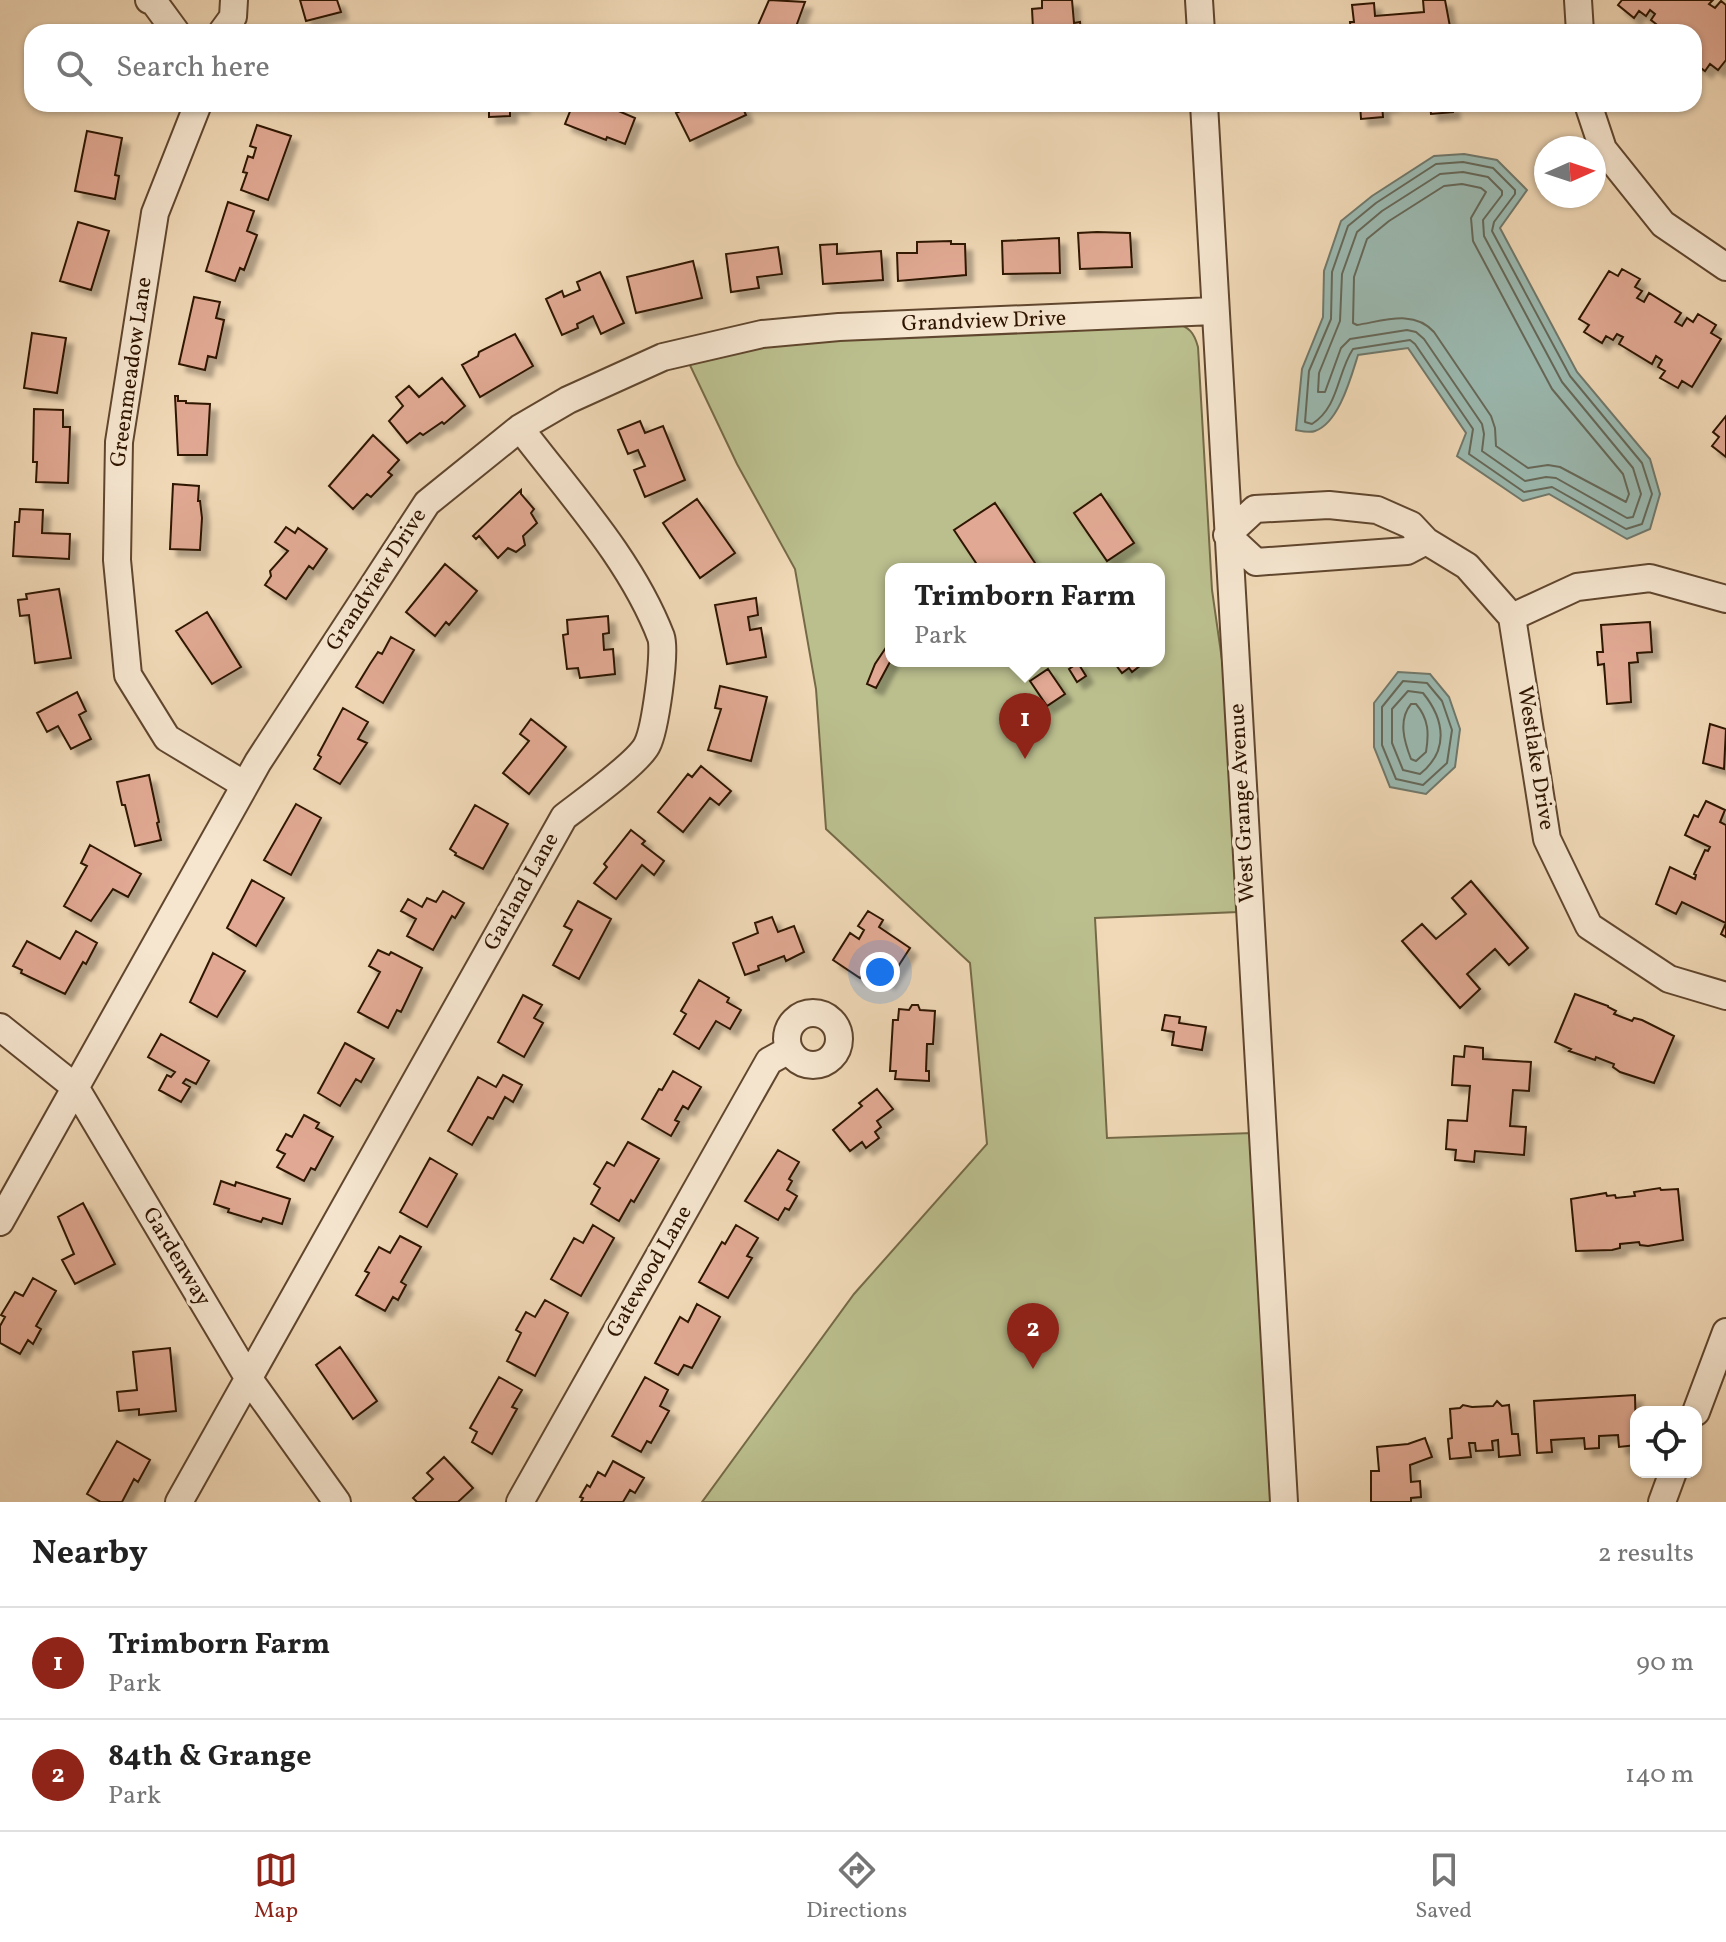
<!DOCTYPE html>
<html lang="en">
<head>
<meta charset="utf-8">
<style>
  :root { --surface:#fff; --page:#f6f6f6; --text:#222; --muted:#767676; --line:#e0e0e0; --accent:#8f2418 }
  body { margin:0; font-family:Vollkorn,serif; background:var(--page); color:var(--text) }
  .controls { position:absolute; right:24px; bottom:24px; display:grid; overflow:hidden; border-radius:16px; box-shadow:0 2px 6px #0004 }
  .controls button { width:72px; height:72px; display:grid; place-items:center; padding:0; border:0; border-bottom:2px solid var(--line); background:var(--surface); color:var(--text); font:40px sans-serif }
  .compass { position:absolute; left:1534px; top:136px; width:72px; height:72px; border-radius:50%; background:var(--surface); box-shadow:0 2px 6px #0004; rotate:87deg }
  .you { position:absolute; left:880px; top:972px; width:28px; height:28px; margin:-20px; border:6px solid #fff; border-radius:50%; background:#1a73e8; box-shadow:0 0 0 12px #1a73e833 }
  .badge { display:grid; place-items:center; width:52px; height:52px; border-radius:50%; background:var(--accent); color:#fff; font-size:26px; font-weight:700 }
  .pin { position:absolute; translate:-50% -66px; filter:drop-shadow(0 2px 4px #0008) }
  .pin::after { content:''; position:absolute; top:42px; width:28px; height:24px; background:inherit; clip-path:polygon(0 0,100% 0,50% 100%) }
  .popup { position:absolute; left:885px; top:563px; width:280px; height:104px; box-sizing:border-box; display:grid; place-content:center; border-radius:16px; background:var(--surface); filter:drop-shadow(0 2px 6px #0005); font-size:26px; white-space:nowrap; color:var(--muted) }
  .popup b { font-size:30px; color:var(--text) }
  .popup::after { content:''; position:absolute; left:50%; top:100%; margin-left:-16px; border:16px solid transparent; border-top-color:var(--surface) }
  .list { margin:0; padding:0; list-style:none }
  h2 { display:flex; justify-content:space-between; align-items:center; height:104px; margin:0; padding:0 32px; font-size:34px }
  h2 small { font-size:26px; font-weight:400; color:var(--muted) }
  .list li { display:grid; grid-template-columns:52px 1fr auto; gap:24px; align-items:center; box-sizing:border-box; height:112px; padding:0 32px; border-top:2px solid var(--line) }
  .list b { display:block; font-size:30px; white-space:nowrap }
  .list p { margin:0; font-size:26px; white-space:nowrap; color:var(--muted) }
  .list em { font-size:26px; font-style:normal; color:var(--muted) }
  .icon { flex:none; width:44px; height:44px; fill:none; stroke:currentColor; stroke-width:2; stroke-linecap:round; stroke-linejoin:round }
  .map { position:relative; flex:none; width:1726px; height:1502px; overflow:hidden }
  .search { position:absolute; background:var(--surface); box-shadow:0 2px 6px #0004; left:24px; right:24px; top:24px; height:88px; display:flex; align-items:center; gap:20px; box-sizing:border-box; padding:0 28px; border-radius:24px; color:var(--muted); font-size:30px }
  .sheet { height:328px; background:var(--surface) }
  nav { display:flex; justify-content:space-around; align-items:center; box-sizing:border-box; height:112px; border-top:2px solid var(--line); background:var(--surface); font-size:22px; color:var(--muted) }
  nav a { display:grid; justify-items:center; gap:4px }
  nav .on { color:var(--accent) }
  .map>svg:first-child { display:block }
</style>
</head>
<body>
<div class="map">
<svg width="1726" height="1502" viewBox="0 0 1726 1502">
  <defs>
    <filter id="shadow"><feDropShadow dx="7" dy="7" stdDeviation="2" flood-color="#0004"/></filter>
  </defs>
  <rect width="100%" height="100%" fill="#f1d9b7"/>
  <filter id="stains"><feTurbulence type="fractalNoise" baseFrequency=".0025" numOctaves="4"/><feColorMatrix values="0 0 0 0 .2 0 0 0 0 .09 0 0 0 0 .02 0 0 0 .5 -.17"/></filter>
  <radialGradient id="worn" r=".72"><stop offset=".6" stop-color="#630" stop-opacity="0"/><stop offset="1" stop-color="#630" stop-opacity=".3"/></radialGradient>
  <!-- green -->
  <path fill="#bbbf8e" stroke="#756a47" stroke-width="2" fill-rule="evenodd" d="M1175,323C1189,327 1194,332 1198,347L1212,590L1226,688L1238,912L1095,918L1107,1138L1252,1133L1273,1502H702L854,1294L987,1144L970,963L826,829L816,689L795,569L737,464L687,359L771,342ZM891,569H1159V661H891Z"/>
  <!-- water -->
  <path fill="#9bbab2" stroke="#70786b" stroke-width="2" d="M1464,154L1497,160L1527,190L1500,228L1577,372L1650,459L1660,494L1650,529L1627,539L1549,494L1523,501L1457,456L1466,433L1408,348L1358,355C1351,377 1339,423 1315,431C1310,433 1301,431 1296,430L1302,369L1323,317L1324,271L1341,221L1372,196L1434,156Z
    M1398,672L1430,674L1449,697L1460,729L1455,767L1426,794L1390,787L1374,747V703Z"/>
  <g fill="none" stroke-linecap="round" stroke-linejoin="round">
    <!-- shore -->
    <path stroke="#656859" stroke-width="2" d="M1463,162L1493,168L1515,190V194L1494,222L1492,231L1570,376L1642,463L1652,494L1642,524L1626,529L1552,487L1524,492L1469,454L1473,429L1415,344L1410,340L1353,349C1337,373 1339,407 1312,424L1305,422L1309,371L1331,319L1332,272L1348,226L1376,203L1436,164Z
      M1463,172L1488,177L1502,191V195L1483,220L1484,236L1562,382L1633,468L1641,494L1633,517L1627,518L1556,478L1546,477L1525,481L1482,451L1484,434L1482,424L1424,339L1416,332L1407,330L1350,339L1341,348L1325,392H1318L1319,373L1340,321L1342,274L1357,232L1382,211L1440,174Z
      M1462,184L1481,188L1486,192L1471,218L1473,241L1552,389L1623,474L1629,494L1626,502L1560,467L1548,465L1528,468L1496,446L1495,428L1491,416L1434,332C1414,309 1383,321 1357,325L1353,323L1354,277L1367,239L1389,221L1444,186Z
      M1403,681L1427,683L1442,701L1452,730L1447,763L1423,785L1396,779L1382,745V707Z
      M1408,691L1423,693C1445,720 1449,751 1420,774L1403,770L1392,743V709Z
      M1411,704H1416C1429,719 1429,734 1426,752L1416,761L1411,759C1404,741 1398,720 1411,704Z"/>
  </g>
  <!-- building -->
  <path fill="#e1a993" stroke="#2f1500" stroke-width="2" filter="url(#shadow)" d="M300,0H337L341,12L306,21Z
    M769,0L805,2L794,32H755Z
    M1042,0H1072L1074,23L1080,22L1081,32H1040V29H1033L1032,9L1042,8Z
    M1423,0H1445L1451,32H1351L1350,22H1354L1352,5L1374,3L1375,16L1424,12Z
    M1622,0H1713L1709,4L1715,8L1721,1L1726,5V60L1718,70L1710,64L1705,71L1694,63V32H1666L1651,20L1655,14L1650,10L1646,16L1639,11L1634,18L1618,5Z
    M489,104H522V106H510V116L489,117Z
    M573,104H618L616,110L635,118L625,144L607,137L606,140L565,124Z
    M695,104H741L746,115L690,141L676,113Z
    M1360,104H1392L1382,105L1383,117L1361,119Z
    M1430,104H1452L1453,112L1431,114Z
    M257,125L291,136L268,200L241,190L247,173L243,172L248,156L253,158L256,148L250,146Z
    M87,131L122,138L115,175L119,176L115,199L75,191Z
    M228,202L254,211L247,231L257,235L244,270L240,268L235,281L206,271Z
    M78,222L109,231L91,290L60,281Z
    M1097,232L1130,233L1132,267L1080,269L1078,233Z
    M1059,238L1060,273L1003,274L1002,241Z
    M951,241V244H965L966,275L898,281L897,253H917V242Z
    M837,244V254L881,251L883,280L823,284L820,245Z
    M778,247L782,274L757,277L759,288L731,292L726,254Z
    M693,261L702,298L636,313L627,277Z
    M1622,269L1640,279L1635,287L1642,291L1637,298L1644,302L1649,293L1681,313L1675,322L1682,326L1687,318L1693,322L1698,314L1716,325L1711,333L1721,339L1692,387L1682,381L1678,388L1660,378L1665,371L1658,367L1662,360L1656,356L1652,364L1619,344L1623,337L1617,334L1613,340L1606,336L1602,343L1584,332L1589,325L1579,319L1609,271L1618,276Z
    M600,272L624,323L601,334L593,316L577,324L578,328L562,335L546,299L562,291L564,297L580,290L577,282Z
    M194,297L220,302L216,318L224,320L216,358L208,356L205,370L179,364Z
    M32,333L66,338L57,393L24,388Z
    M515,334L533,366L480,397L462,365L478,356L479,352Z
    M442,378L465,406L444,424L442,422L423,435L420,433L407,443L389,421L403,406L396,397L409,386L419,397Z
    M175,396H178V401H186V403L210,404L207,455H178Z
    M34,409L63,410V427H70L68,483L36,482L37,462H33Z
    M1726,416V457L1712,446L1719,437L1713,432Z
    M640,421L645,433L663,426L685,480L645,497L634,470L645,466L638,450L628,454L618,430Z
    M373,435L399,460L388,472L392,475L371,497L367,494L353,509L329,486Z
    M173,484L199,486L198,501H200L202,518L200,550L170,549Z
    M521,490V494L534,509L531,513L537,523L523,536L525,545L516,552L508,548L498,558L479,536L476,539L473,536Z
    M1101,494L1134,543L1107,561L1074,513Z
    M697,499L735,553L700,578L663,523Z
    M995,503L1039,569H980L954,530Z
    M20,509L43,510L42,533L70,534L69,559L13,556L15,522H19Z
    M286,527L295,533L298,528L327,549L313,569L309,566L286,599L265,585L271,576L270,571L288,551L275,542Z
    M445,564L477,591L449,625L446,622L435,636L406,612Z
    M59,589L71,658L35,663L29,615L20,616L18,600L27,599L26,594Z
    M756,598L758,615L748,617L750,630L761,628L766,657L727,664L715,605Z
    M207,612L241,667L212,684L176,631Z
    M608,616L609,633L603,634L604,650L613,649L615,674L580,678L578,668L567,669L563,635L568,634L567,620Z
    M1650,622L1652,652L1637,653L1638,662L1629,663L1631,702L1607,704L1604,664L1598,665L1597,652H1603L1601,625Z
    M391,637L414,650L383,703L356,687L370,664L378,652L382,654Z
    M891,640V660L876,688L867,684L875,664Z
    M1113,661H1145V662L1132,672L1129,668L1122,673Z
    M1078,663L1086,676L1077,682L1069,669Z
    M1048,669L1065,694L1047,706L1030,681Z
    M720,686L767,697L751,761L708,750L721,709L715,708Z
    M77,692L86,711L79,715L91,739L71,749L58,726L47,732L37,713Z
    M343,708L368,722L358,739L367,743L340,784L314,769L321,757L318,755Z
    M531,719L566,747L529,794L503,773L529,741L520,734Z
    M1710,724L1726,729L1724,769L1703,763Z
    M701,766L731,791L719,805L710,798L683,832L658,812L688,774L692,777Z
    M149,775L159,822L157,823L161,840L135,846L125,805H122L117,782Z
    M1706,801L1725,810L1720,822L1726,825V937L1721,934L1726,923L1682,902L1676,914L1656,904L1670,867L1695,879L1696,875L1694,874L1705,850L1708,851L1710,847L1685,835L1694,815L1698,817Z
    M296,804L321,818L291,875L264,860Z
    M475,805L508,824L483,869L455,855L456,853L450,849Z
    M631,830L645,841L642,844L664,861L654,875L642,865L616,899L594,883L607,867L604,864Z
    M90,845L141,874L128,897L113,889L91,921L64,906L87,866L81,863Z
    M252,880L284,898L256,946L227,928Z
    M1471,881L1528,948L1509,965L1495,949L1467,974L1480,989L1460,1008L1402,941L1422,924L1436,939L1466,914L1452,898Z
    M443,891L464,903L455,918L452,916L433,950L407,936L416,919L401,911L408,899L422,907L427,898L436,902Z
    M578,901L611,919L579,979L553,965L572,930L564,926Z
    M868,911L883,920L879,927L910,948L888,982L866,968L860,978L833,960L850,933L859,939L864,930L858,926Z
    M772,917L778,932L794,926L804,952L786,961L784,956L758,966L759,970L745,975L733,943L758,933L755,923Z
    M76,931L97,943L86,964L83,962L65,994L21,973L22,970L13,966L27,941L60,959Z
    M378,950L389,955L391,952L422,968L401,1012L397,1010L388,1028L358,1012L380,972L369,966Z
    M213,953L245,971L217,1017L190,1002Z
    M699,980L729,998L727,1002L741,1010L730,1029L716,1021L699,1049L674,1034L686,1014L681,1011Z
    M1575,994L1608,1006V1007L1616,1011L1614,1014L1632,1021L1634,1018L1642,1020L1674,1036L1654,1083L1620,1072L1613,1067L1614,1064L1596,1057L1595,1060L1569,1051L1571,1049L1555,1042Z
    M523,995L542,1005L534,1018L543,1023L524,1057L498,1042Z
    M912,1005H918L920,1010L935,1011L933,1044H927L926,1071H929V1081L895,1079L896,1071H890L893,1020H898L899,1009L909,1010Z
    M1165,1015L1180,1017L1179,1023L1206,1027L1202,1050L1172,1045L1174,1032L1162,1030Z
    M161,1034L209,1061L196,1084L186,1079L183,1083L190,1087L181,1102L159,1090L167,1075L171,1077L175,1072L148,1057Z
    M345,1043L374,1059L361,1082L356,1079L340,1106L318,1093Z
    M1465,1046L1483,1048V1059L1531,1062L1529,1091L1513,1090L1510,1126L1526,1127L1524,1155L1475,1151L1474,1162L1455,1160L1456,1150L1446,1149L1448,1120L1467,1121L1470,1086L1452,1085L1454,1056L1464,1057Z
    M673,1071L701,1087L688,1109L683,1106L675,1120L679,1122L671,1136L642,1119L659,1089L662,1090Z
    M503,1075L522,1085L513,1102L505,1097L493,1119L488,1117L472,1145L448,1131L478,1077L496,1087Z
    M877,1089L893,1109L877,1121L881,1127L875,1132L879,1138L866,1148L862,1142L850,1151L833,1130L862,1106L859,1103Z
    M304,1115L319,1123L316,1128L333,1137L315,1170L311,1168L304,1181L277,1167L285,1154L277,1150L286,1134L292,1137Z
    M628,1142L659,1159L634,1202L631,1200L619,1221L591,1204L600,1188L594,1184L607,1162L614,1166Z
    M778,1150L799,1162L789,1179L792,1181L787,1190L797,1196L789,1210L785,1208L778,1220L745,1201Z
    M430,1158L457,1174L427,1227L400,1212Z
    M221,1181L235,1186L236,1182L290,1199L282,1224L263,1218L261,1222L228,1212L229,1209L214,1204Z
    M1660,1188L1661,1190L1678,1189L1683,1240L1648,1246L1640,1245L1639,1242L1620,1244V1248L1612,1250L1576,1251L1571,1199L1606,1193L1607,1196L1615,1195L1616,1198L1635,1196L1634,1192Z
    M83,1203L115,1264L75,1284L62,1260L74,1254L58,1217Z
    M593,1225L614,1238L581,1296L551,1279L574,1238L583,1243Z
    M736,1225L758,1238L747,1256L752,1258L728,1298L699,1282L722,1242L725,1244Z
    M400,1236L421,1247L401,1282L406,1285L398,1300L393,1297L385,1311L356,1295L369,1273L365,1271L379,1247L390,1253Z
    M33,1278L56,1291L36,1326L41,1329L33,1344L28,1340L20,1354L0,1343V1326L5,1317L1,1315L15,1292L23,1296Z
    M545,1300L568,1313L535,1376L507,1361L521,1333L516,1330L526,1312L535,1317Z
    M697,1304L720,1317L692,1368L684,1365L678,1375L655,1363L680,1317L688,1322Z
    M340,1347L377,1401L353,1419L316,1365Z
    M170,1348L176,1411L139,1415V1409L119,1411L117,1392L137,1390L133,1352Z
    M499,1377L522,1390L512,1407L517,1409L492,1454L472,1442L477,1432L470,1428Z
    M645,1377L668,1390L660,1406L669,1411L651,1443L647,1441L641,1452L612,1436Z
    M1635,1395L1636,1445L1619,1447L1618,1435L1599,1436V1448L1585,1449L1584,1438L1551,1440L1552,1452L1537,1453L1534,1401Z
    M1497,1401L1502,1406L1509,1405L1512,1434H1518L1520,1455L1499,1457L1498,1440L1492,1441L1493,1450L1476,1451L1475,1443H1469L1471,1457L1450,1459L1448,1439L1452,1438L1450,1409L1460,1408L1463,1405L1472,1407L1493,1406Z
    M1425,1438L1432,1457L1410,1465L1411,1482L1420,1481L1421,1497L1411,1498V1502H1371V1471H1379L1377,1447L1408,1444Z
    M117,1441L150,1460L138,1482L134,1479L122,1502H101L87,1494Z
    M444,1457L473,1488L458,1502H417L413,1498L433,1479L427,1473Z
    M613,1461L644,1478L635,1493L630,1490L623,1502H581L583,1498L580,1497L587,1485L590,1487L598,1472L605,1476Z"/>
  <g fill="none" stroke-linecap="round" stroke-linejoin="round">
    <defs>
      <path id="minor" d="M149,0L154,2L176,32
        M1199,0L1201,32
        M1578,0L1580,32
        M222,32L233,17L234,0
        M198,104L155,213L119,442L117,560L128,675L167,738L245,785
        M1204,104L1284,1502
        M1588,104L1603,149L1663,224L1726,267
        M1426,541L1407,551L1256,562L1227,535L1255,509L1329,505L1377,510L1411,525L1426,541L1467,566L1512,617
        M1512,617L1547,839L1589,926L1669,979L1726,996
        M1512,617L1577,587L1650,578L1726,599
        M787 1039a26 26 0 1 1 52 0a26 26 0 1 1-52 0Z
        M0,1027L75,1087L249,1379L337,1502
        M0,1222L258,762L427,503L520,428L568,400L663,357L762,334L839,327L1214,311
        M1696,1412L1726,1332
        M179,1502L564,817C582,803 638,763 647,745C655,730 666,652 661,637C631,559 570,494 520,428
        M520,1502L769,1061L789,1050
        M1662,1502L1673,1472"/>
    </defs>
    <!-- minor casing -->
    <use href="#minor" stroke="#60462e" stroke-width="30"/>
    <!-- minor -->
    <use href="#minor" stroke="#f6e6d0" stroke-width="26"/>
  </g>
  <g text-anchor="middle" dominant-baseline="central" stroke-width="7" stroke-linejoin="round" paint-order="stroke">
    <!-- street labels -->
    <g font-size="22" fill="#2f1500" stroke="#f6e6d0">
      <text transform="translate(984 322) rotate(-2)">Grandview Drive</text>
      <text transform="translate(132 372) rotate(-82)">Greenmeadow Lane</text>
      <text transform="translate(377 580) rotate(-57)">Grandview Drive</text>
      <text transform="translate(1535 758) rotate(81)">Westlake Drive</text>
      <text transform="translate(1243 803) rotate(-93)">West Grange Avenue</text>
      <text transform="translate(522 892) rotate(-61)">Garland Lane</text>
      <text transform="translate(176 1257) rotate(59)">Gardenway</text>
      <text transform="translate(650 1272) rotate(-60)">Gatewood Lane</text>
    </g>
  </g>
  <rect width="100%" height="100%" filter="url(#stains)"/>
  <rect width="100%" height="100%" fill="url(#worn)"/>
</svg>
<div class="controls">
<button><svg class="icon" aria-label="locate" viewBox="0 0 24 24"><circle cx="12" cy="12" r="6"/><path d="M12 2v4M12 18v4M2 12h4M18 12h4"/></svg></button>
</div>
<svg class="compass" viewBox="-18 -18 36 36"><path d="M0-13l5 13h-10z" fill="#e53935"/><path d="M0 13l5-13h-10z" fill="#767676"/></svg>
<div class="you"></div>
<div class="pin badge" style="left:1025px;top:759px">1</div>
<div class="popup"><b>Trimborn Farm</b>Park</div>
<div class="pin badge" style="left:1033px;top:1369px">2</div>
<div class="search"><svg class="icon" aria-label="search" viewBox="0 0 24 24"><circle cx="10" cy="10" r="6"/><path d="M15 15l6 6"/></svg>Search here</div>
</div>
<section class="sheet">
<h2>Nearby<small>2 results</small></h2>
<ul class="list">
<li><span class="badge">1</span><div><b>Trimborn Farm</b><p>Park</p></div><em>90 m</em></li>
<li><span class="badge">2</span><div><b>84th &amp; Grange</b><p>Park</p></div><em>140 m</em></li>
</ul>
</section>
<nav>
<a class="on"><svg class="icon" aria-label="map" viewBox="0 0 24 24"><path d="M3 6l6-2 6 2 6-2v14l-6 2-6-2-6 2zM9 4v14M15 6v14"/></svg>Map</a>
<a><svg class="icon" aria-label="directions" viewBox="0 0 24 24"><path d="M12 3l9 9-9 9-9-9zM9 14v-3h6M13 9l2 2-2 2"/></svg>Directions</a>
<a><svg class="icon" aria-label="saved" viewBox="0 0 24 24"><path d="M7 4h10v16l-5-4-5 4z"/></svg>Saved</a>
</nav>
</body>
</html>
